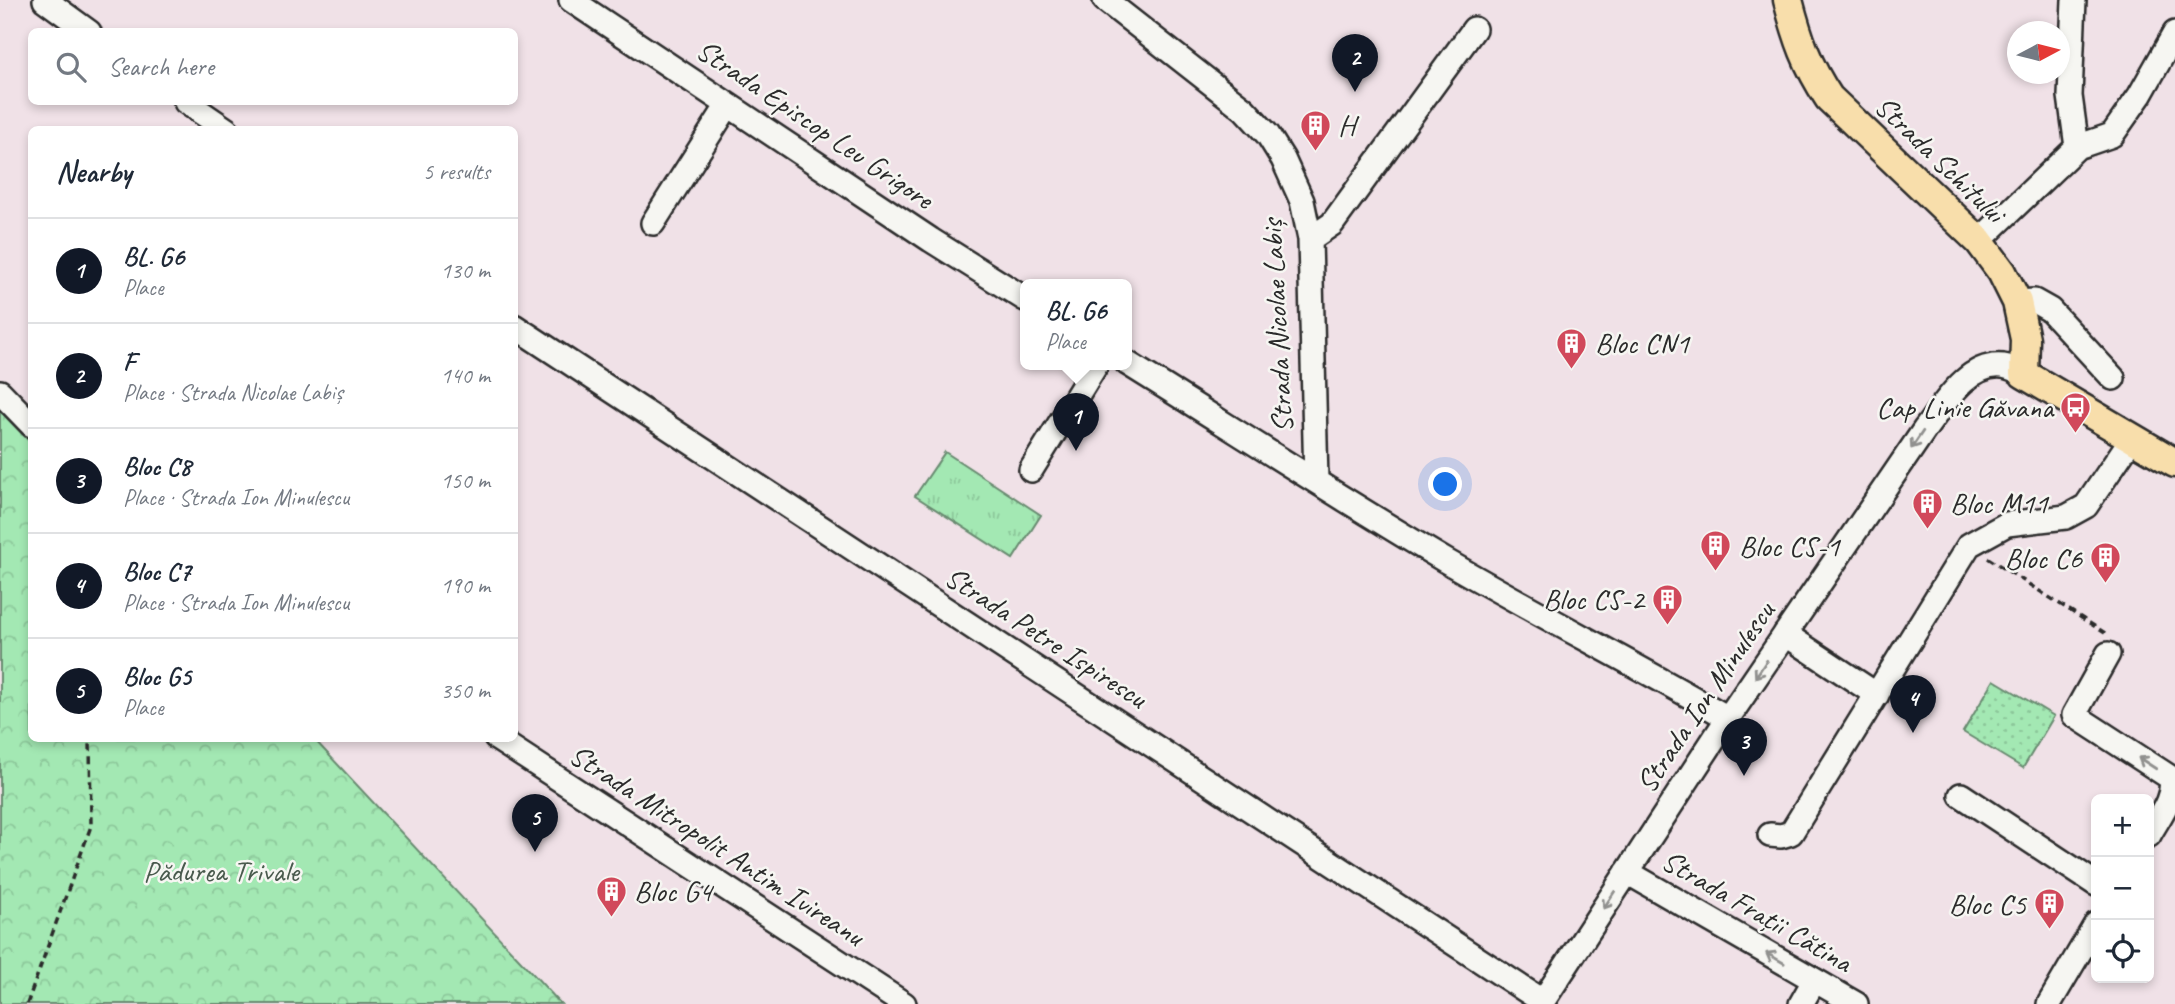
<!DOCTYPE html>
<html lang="en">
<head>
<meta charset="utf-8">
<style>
  :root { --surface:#fff; --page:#f6f6f7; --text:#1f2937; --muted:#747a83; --line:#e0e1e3; --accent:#111827 }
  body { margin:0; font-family:Caveat,sans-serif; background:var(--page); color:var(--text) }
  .controls { position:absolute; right:21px; bottom:21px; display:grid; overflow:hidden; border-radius:10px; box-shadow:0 4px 10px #0003 }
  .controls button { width:63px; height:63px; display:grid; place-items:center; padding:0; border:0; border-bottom:2px solid var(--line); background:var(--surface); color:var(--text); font:35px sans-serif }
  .compass { position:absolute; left:2007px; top:21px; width:63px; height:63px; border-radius:50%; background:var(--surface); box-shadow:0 4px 10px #0003; rotate:83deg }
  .you { position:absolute; left:1446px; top:485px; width:24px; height:24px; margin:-18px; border:5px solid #fff; border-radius:50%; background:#1a73e8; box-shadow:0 0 0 10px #1a73e833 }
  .badge { display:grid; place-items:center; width:46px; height:46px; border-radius:50%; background:var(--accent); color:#fff; font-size:23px; font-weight:700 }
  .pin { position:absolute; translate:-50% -58px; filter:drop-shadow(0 2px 4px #0008) }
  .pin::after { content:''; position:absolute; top:37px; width:24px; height:21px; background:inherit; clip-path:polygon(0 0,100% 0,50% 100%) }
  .popup { position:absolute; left:1020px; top:279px; width:112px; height:91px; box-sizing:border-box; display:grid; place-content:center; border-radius:10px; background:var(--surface); filter:drop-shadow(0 2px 5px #0005); font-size:23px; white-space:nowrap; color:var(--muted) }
  .popup b { font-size:26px; color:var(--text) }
  .popup::after { content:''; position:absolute; left:50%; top:100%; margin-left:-14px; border:14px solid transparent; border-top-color:var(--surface) }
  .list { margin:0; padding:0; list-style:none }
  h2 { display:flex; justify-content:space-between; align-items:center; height:91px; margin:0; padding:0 28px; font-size:30px }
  h2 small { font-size:23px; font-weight:400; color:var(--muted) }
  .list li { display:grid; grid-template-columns:46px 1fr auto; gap:21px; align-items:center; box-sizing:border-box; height:105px; padding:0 28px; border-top:2px solid var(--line) }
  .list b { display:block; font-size:26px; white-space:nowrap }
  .list p { margin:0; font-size:23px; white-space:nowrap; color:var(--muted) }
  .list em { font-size:23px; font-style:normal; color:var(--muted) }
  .icon { flex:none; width:38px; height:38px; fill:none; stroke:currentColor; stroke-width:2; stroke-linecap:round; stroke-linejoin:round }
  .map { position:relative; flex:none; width:2175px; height:1004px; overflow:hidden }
  .search { position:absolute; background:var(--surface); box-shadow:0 4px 10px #0003; left:28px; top:28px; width:490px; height:77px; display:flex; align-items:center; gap:18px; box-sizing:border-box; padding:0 24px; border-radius:10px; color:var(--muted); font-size:26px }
  .panel { position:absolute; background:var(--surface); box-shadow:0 4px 10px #0003; left:28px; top:126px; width:490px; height:616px; border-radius:10px }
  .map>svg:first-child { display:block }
</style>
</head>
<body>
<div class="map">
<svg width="2175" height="1004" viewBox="0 0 2175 1004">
  <defs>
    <pattern id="grass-tufts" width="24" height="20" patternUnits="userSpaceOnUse" patternTransform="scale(1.75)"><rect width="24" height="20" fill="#a3e8b3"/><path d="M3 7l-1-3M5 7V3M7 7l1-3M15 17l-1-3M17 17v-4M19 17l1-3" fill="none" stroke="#8cc79a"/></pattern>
    <pattern id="forest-crowns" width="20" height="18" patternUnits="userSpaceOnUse" patternTransform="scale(1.75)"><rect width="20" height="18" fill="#a3e8b3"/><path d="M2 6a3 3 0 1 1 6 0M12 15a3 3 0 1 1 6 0" fill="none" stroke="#8cc79a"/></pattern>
    <pattern id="park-dots" width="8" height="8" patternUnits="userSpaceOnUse" patternTransform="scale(1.75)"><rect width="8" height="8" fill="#a3e8b3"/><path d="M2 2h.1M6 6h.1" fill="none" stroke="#8cc79a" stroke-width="1.8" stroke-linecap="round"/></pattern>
  </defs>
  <rect width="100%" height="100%" fill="#f0e1e7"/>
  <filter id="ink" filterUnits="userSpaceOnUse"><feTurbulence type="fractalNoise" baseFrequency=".0143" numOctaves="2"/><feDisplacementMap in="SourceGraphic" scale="14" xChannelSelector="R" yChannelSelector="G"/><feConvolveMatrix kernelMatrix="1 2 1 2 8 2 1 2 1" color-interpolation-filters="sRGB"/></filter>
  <g filter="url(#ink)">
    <!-- grass -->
    <path fill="url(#grass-tufts)" stroke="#678a6f" stroke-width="2" d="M945,452L1041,515L1013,559L915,496Z"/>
    <!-- forest -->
    <path fill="url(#forest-crowns)" stroke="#678a6f" stroke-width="2" d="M0,411L31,443L32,738L314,739L561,1004H0Z"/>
    <!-- park -->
    <path fill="url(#park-dots)" stroke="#678a6f" stroke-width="2" d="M1994,680L2054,716L2023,768L1963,732Z"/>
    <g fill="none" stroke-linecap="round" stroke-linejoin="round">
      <defs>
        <path id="minor" d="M45,0L89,32
          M571,0L931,240L1025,299
          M1105,0L1244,109L1268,135L1283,159L1302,201L1310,239L1316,481
          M2074,0L2070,96L2077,147
          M186,102L227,130
          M653,223L728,105
          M1310,239L1332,224L1474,29
          M1979,241L2077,147L2112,135L2140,95L2175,33
          M2017,302L2034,301L2050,310L2113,378
          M514,326L1542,1001
          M1127,363C1233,429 1338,497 1446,561C1539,615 1635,664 1728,718
          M0,392L32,425
          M1031,470L1096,365
          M1785,634L1877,695
          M2108,654L2074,715L2171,778C2175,798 2158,818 2149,835
          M496,738L904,1004
          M1961,795L2096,884
          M1770,835L1781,836L1791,833L1969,545L2007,524L2066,517L2086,506L2132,438
          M1627,872L1856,1004
          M1541,1004L1728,718L1925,429C1944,404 1968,362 2003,366C2010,367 2018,371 2024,374
          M1801,1004L1814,981
          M2049,1004L2096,924"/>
        <path id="major" d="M1788,0C1798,39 1807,65 1829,98L1979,241L2002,272L2017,302L2025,339L2024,374L2175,463"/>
      </defs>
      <!-- minor casing -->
      <use href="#minor" stroke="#2b2b2b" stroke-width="28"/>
      <!-- major casing -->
      <use href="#major" stroke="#2b2b2b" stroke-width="33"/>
      <!-- path -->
      <path stroke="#2b2b2b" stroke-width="3.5" stroke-dasharray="7 5" stroke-linecap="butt" d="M1988,558L2105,633
        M27,1004L91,826L90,738"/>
      <!-- minor -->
      <use href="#minor" stroke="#f6f6f2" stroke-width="23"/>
      <!-- major -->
      <use href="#major" stroke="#f8deab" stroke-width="28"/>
    </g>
    <!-- one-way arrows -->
    <defs><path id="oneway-shaft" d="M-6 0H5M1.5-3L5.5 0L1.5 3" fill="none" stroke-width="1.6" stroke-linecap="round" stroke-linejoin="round" transform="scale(1.75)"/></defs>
    <g stroke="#90908e">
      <use href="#oneway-shaft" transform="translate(1917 440) rotate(124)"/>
      <use href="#oneway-shaft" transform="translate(1761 669) rotate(124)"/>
      <use href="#oneway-shaft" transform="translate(2147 763) rotate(-147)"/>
      <use href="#oneway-shaft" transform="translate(1609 900) rotate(123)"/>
      <use href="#oneway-shaft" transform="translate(1775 958) rotate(-150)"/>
    </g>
  </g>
  <!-- icons -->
  <defs>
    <symbol id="building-pin" viewBox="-11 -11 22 30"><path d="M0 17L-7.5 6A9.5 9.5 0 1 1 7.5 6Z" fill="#d1495b" stroke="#f6f6f2"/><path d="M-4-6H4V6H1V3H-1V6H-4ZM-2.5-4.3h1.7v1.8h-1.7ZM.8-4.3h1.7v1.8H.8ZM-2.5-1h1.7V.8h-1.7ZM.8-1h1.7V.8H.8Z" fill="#fff"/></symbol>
    <symbol id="bus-pin" viewBox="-11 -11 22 30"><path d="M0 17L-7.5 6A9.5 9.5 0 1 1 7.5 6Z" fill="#d1495b" stroke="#f6f6f2"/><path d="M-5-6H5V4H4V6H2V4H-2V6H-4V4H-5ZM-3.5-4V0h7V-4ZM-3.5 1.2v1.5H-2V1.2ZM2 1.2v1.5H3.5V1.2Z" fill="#fff"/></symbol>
  </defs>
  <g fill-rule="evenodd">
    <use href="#building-pin" x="1298" y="108" width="35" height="47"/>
    <use href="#building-pin" x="1554" y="326" width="35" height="47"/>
    <use href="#bus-pin" x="2058" y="390" width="35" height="47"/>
    <use href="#building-pin" x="1910" y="486" width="35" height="47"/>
    <use href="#building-pin" x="1698" y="528" width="35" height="47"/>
    <use href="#building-pin" x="2088" y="540" width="35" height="47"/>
    <use href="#building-pin" x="1650" y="582" width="35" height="47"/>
    <use href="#building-pin" x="594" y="874" width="35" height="47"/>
    <use href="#building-pin" x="2032" y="886" width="35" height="47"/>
  </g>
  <g text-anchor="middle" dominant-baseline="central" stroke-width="5" stroke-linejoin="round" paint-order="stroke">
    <!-- street labels -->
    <g font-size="30" fill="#2b2b2b" stroke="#f6f6f2">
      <text transform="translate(815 124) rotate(34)">Strada Episcop Leu Grigore</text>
      <text transform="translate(1940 159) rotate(44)">Strada Schitului</text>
      <text transform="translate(1277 326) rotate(-93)">Strada Nicolae Labiș</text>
      <text transform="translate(1046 637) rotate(33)">Strada Petre Ispirescu</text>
      <text transform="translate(1705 697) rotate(-56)">Strada Ion Minulescu</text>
      <text transform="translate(717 845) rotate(33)">Strada Mitropolit Antim Ivireanu</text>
      <text transform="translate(1757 911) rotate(30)">Strada Frații Cătina</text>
    </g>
    <!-- poi labels -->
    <g font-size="30" fill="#2b2b2b" stroke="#f6f6f2" text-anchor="start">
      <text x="1338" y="125">H</text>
      <text x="1595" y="343">Bloc CN1</text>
      <text x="2053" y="407" text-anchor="end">Cap Linie Găvana</text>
      <text x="1950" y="503">Bloc M11</text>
      <text x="1739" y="546">Bloc CS-1</text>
      <text x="2082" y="558" text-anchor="end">Bloc C6</text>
      <text x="1644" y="599" text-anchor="end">Bloc CS-2</text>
      <text x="634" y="891">Bloc G4</text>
      <text x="2026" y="904" text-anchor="end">Bloc C5</text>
    </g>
    <!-- park labels -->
    <g font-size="30" fill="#495a4d" stroke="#f6f6f2">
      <text x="221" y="871">Pădurea Trivale</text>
    </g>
  </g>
</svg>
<div class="controls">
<button>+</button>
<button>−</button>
<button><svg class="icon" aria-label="locate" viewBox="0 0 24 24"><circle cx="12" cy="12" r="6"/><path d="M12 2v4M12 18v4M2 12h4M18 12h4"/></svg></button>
</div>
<svg class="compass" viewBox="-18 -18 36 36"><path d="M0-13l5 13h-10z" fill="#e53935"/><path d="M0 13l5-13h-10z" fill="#747a83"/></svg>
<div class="you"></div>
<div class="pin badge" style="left:1076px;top:451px">1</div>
<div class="popup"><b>BL. G6</b>Place</div>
<div class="pin badge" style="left:1355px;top:92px">2</div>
<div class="pin badge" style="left:1744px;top:776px">3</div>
<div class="pin badge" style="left:1913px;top:733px">4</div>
<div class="pin badge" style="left:535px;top:852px">5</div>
<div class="search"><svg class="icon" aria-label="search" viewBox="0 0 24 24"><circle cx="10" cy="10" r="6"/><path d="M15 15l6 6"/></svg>Search here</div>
<section class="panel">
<h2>Nearby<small>5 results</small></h2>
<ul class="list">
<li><span class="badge">1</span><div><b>BL. G6</b><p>Place</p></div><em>130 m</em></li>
<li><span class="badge">2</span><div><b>F</b><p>Place · Strada Nicolae Labiș</p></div><em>140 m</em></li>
<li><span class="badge">3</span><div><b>Bloc C8</b><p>Place · Strada Ion Minulescu</p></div><em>150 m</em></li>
<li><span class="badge">4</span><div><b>Bloc C7</b><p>Place · Strada Ion Minulescu</p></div><em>190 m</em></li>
<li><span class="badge">5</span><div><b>Bloc G5</b><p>Place</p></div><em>350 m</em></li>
</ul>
</section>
</div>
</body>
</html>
